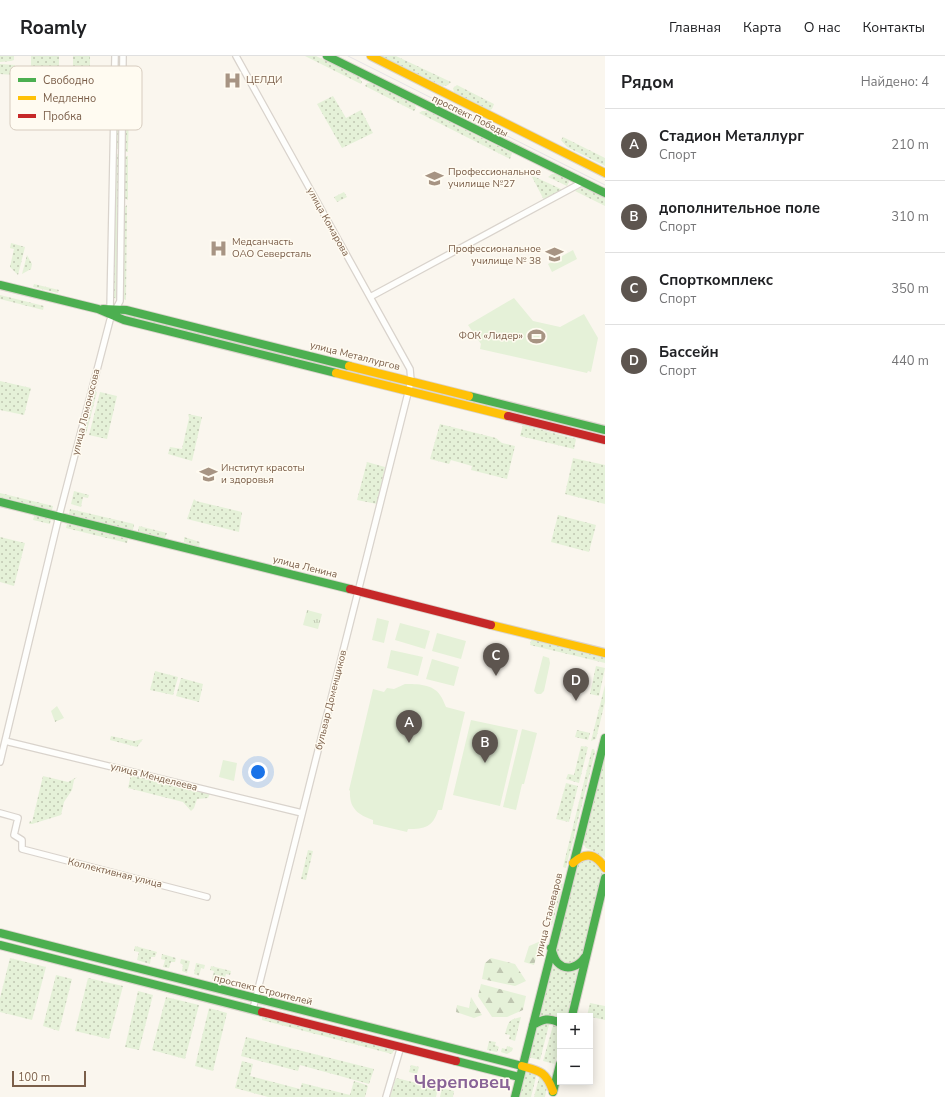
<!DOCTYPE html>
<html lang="ru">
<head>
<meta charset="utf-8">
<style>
  :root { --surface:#fff; --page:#f6f6f6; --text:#202124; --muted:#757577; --line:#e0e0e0; --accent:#5d554f }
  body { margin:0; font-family:"Nunito Sans",sans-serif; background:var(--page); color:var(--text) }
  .controls { position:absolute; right:12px; bottom:12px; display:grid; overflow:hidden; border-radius:0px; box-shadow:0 2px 10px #0003 }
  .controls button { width:36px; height:36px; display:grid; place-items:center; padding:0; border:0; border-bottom:1px solid var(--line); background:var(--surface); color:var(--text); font:20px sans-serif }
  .scale { position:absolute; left:12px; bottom:10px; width:74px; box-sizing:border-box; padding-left:4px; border:2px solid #7b5f4a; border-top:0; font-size:11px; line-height:14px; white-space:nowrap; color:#7b5f4a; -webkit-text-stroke:3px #fffbf1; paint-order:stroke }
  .you { position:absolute; left:258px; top:716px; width:14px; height:14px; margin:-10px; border:3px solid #fff; border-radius:50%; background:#1a73e8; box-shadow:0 0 0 6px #1a73e833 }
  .badge { display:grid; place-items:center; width:26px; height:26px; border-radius:50%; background:var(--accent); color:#fff; font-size:13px; font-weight:700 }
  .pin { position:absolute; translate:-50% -33px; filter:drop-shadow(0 1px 2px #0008) }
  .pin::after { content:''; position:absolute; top:21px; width:14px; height:12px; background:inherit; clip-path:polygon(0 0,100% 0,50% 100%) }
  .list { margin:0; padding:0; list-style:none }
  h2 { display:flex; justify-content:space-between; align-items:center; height:52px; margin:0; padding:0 16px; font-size:17px }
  h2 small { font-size:13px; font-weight:400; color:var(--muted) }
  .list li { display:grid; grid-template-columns:26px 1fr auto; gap:12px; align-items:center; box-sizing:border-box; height:72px; padding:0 16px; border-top:1px solid var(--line) }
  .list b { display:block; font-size:15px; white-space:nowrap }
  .list p { margin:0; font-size:13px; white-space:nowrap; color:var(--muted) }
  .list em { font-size:13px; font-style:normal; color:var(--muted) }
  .map { position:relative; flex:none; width:605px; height:1041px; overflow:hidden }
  header { display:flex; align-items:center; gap:24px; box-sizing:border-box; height:56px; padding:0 20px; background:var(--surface); border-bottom:1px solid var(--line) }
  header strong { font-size:19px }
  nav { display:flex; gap:22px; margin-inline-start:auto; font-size:14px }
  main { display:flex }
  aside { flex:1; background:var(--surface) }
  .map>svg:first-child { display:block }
</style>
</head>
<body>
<header>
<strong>Roamly</strong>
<nav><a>Главная</a><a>Карта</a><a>О нас</a><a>Контакты</a></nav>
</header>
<main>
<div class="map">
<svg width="605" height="1041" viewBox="0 0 605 1041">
  <defs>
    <pattern id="grass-dots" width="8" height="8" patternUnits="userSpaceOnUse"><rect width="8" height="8" fill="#e5f1d8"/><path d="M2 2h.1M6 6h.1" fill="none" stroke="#bfc6b1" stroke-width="1.8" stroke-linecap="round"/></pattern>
    <pattern id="forest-firs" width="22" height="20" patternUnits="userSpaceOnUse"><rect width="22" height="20" fill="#e5f1d8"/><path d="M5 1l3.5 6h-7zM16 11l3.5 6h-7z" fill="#bfc6b1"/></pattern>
    <pattern id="park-tufts" width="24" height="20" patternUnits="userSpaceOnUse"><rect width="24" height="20" fill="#e5f1d8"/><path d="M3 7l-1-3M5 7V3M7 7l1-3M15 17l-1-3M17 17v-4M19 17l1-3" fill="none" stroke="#bfc6b1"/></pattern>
  </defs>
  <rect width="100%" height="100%" fill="#faf6ee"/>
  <!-- grass -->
  <path fill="url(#grass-dots)" d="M0,0H14V4L11,5L0,6Z
    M31,0H59V16H31Z
    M73,0H90V12L88,14H75L73,12Z
    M116,0H120L119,93H115Z
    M305,0H316L359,21L362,26L361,28Z
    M381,0H396L451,26L448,29L443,30Z
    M0,8L15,9L14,19L0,18Z
    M127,14H130L128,96H125Z
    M367,27H371L415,49L416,52L414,55L365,30Z
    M457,29L494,48L492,53L490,54L454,36L453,32Z
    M333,40L346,62L361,54L373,77L342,92L317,48Z
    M422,55H427L512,97L510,103L419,57Z
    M563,81L605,102V110L567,91L561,84Z
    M115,98H119L117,243L112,241Z
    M124,100H128V144L124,142Z
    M552,118H558L568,123L569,126L567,130L548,121Z
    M531,119L563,134L544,144Z
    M582,131L605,142V150L575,135Z
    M344,136L347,141L337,146L334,141Z
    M127,149L126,244L123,243L124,152Z
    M11,187L25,191L18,219L10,211L14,193L10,192Z
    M27,199L32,208L31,213L22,218Z
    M34,228L59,234L58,237L33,231Z
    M0,239L44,250L43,254L0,243Z
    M122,256L407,327L406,331L121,260Z
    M0,325L31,332L24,359L0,354Z
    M413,328L605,377V381L412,333Z
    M93,335L97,336L86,378L83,377Z
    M100,336L117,340L107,383L89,379Z
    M188,358L202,361L192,405L168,398L170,391L182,393L189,362Z
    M440,368L496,382L502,387L515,390L507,423L471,414L472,410L451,404L449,408L430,403Z
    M523,369L576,383L574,393L520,380Z
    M573,402L605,409V448L565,438Z
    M367,406L385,411L377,448L357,444Z
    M74,435L89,439L88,442L83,441L81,451L71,448Z
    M0,437L53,450L52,454L0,441Z
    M194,443L196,445L242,456L239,476L187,463Z
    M70,453L134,468L133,474L69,458Z
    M35,457L51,461L50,468L33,464Z
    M558,459L596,469L589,496L551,486Z
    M67,468L128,483L127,487L66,472Z
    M139,470L167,477L165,482L138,475Z
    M0,481L25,487L14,530L0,526Z
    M184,481L200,486L199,491L184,486Z
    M532,581L605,599V607L530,589Z
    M596,610L605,612L599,640L590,638Z
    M155,615L178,621L173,639L150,634Z
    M181,622L203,628L199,646L176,640Z
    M605,629V646L596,683L591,685Z
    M577,674L590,677L588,684L575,681Z
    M111,680L134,685L143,683L137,691L110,684Z
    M581,690L588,691L579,727L566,723L568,718L574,719Z
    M592,693H594L595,696L566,812L563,811Z
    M605,693V802L594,795L586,792L582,786Z
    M131,718L210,737L208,742L197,743L194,752L191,755L183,746L128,732Z
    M43,720L68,726L77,721L74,724L72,734L64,746L61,759L32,768H29L30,765L32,766Z
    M566,727L578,730L569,766L556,763Z
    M308,794L313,795L306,824L301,823Z
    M582,804C594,805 599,807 603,819L583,900C581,902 578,905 575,906C565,911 558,901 555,893L576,808Z
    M558,826L563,828L552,869L547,868Z
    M135,890L157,896L155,901H151L150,908L137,904L139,896L134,895Z
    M162,898L176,902L175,906H171L169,912L163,911L165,904L161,903Z
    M10,902L46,911L32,964L0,956V942Z
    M181,903L190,905L187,917L182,915L183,909L180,907Z
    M196,907L205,909L204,913L201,912L199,920L194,918Z
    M552,908C561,917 569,917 580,914L569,960H560V962L554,959L540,961Z
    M211,910L231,915L230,919L226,918L224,926L212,923L214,915L210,914Z
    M56,919L72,923L59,975L43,970Z
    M88,922L123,930L109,983L75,975Z
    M138,935L153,939L139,994L125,991Z
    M166,941L199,949L185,1003L152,994Z
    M590,947L605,950V964L587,960Z
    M209,952L227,957L213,1015L195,1010Z
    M262,960L394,994L392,998L262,964Z
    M521,961L515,985L509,983L510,979L505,978C509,965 508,964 521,961Z
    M550,965L540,1004L528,1001L535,971Z
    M554,966L560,972V989L555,1008L543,1005Z
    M246,981L374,1013L369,1028L300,1009L298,1015L241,1000Z
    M489,985L496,986L495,989L499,991L497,996L487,994Z
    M507,990L513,992L512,995L507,998L501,996L502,992L506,993Z
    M242,1005L253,1008L250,1020L300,1033L302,1027L350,1039L354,1025L366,1029L368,1030L365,1041H268L235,1032Z
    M411,1009L419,1011L417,1018L409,1016Z
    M525,1014L537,1017L531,1041H520Z
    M540,1018L544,1019L547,1031L545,1041H534Z
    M396,1022L421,1028L422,1024L439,1028L436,1041H390Z
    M442,1032L454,1035L453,1041H440Z"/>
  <!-- forest -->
  <path fill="url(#forest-firs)" d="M541,885L534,909L524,906L529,890Z
    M491,902L515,908L526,925L515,930L482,923L485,907Z
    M481,928L526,940L523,954L507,961H492L478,940Z
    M471,941L482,959L474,962L456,956L457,949L469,952Z"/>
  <!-- park -->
  <path fill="url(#park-tufts)" d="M307,554L322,558L318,573L303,569Z
    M57,650L64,662L55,666L51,655Z"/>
  <!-- pitch -->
  <path fill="#e5f1d8" d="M573,194L577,203L552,216L548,208Z
    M514,242L533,265L560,271L584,258L598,282L591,316L588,315L587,317L480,293L481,288L468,269Z
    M377,562L389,565L384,587L372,584Z
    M400,567L430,575L425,593L395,584Z
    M437,577L466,585L461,603L432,595Z
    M391,594L423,601L418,620L387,612Z
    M543,600L549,602L550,607L544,635L541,638H537L534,635Z
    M432,603L459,611L454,630L426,623Z
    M405,628C417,628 433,628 440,639C443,643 444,647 446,651L465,656L442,754H438C433,771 425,773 408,773L407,776L373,768V764C358,759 349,752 350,735L349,734L373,633L384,636L387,632L394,633Z
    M471,664L518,674L500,750L453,739Z
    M522,673L537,677L524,728H522L516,754L503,751Z
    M223,704L237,707L234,725L219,721Z"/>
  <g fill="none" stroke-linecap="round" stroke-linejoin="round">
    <defs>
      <path id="street" d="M236,0L410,313L411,325L253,953
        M370,241L583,126
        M110,255L115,0
        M5,685L302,757
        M0,706L59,460L110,264L120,245L123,0
        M0,757L18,762L14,779L22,784V793L207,841
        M386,1041L401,990"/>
      <path id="fast" d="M327,0L605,137
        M0,229L98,253L124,264L336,317
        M103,253L126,254L349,310
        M469,340L605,374
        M0,446L350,533
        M0,877L522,1010
        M0,889L262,956
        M551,892C553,897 554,903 558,907C567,916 579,910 585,901
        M572,960L605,822
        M533,969C543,963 549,961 560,967
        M456,1005L519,1021
        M553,1036L560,1008
        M515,1041L605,682"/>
      <path id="slow" d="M371,0L605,117
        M349,310L469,340
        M336,317L508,360
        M491,569L605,597
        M573,807C586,795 596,798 605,812
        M522,1010C541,1015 546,1016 553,1035"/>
      <path id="jam" d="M508,360L605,384
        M350,533L491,569
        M262,956L456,1005"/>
    </defs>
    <!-- street casing -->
    <use href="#street" stroke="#d9d3cc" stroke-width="8"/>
    <!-- fast casing -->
    <use href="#fast" stroke="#dad3cc" stroke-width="10"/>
    <!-- slow casing -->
    <use href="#slow" stroke="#dad3cc" stroke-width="10"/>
    <!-- jam casing -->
    <use href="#jam" stroke="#dad3cc" stroke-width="10"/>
    <!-- street -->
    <use href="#street" stroke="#fefefc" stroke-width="5.5"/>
    <!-- fast -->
    <use href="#fast" stroke="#4caf50" stroke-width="8"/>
    <!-- slow -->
    <use href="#slow" stroke="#ffc107" stroke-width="8"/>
    <!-- jam -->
    <use href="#jam" stroke="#c62828" stroke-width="8"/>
    <!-- tram -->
    <path stroke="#e6e3e6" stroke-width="1" d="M348,0L605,129"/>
  </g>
  <!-- icons -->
  <defs>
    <symbol id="hospital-bare" viewBox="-9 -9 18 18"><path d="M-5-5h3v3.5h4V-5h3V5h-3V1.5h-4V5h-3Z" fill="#a79483" stroke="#fffbf1" stroke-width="2.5" paint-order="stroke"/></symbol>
    <symbol id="university-bare" viewBox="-9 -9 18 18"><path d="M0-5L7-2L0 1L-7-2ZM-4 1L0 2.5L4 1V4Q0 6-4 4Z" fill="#a79483" stroke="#fffbf1" stroke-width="2.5" paint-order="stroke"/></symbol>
    <symbol id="stadium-bare" viewBox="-9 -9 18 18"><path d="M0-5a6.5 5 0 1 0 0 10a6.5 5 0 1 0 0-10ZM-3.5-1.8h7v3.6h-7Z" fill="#a79483" stroke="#fffbf1" stroke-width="2.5" paint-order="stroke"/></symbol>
  </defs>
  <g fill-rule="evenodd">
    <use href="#hospital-bare" x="220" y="12" width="25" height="25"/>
    <use href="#university-bare" x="422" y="110" width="25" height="25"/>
    <use href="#hospital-bare" x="206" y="180" width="25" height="25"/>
    <use href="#university-bare" x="542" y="186" width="25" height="25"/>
    <use href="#stadium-bare" x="524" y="268" width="25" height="25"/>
    <use href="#university-bare" x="196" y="406" width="25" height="25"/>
  </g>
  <g text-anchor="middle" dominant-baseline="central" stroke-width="3" stroke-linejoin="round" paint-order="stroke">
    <!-- poi labels -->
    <g font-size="10" fill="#7b5f4a" stroke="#fffbf1" text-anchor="start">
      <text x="246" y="24">ЦЕЛДИ</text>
      <text x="448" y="116">Профессиональное<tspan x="448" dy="12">училище №27</tspan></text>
      <text x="232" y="186">Медсанчасть<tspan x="232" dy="12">ОАО Северсталь</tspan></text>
      <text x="541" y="193" text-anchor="end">Профессиональное<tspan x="541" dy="12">училище № 38</tspan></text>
      <text x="523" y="280" text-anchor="end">ФОК «Лидер»</text>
      <text x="221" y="412">Институт красоты<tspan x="221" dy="12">и здоровья</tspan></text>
    </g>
    <!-- street labels -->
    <g font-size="10" fill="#7b5f4a" stroke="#fffbf1">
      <text transform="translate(470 60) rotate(26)">проспект Победы</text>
      <text transform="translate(328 166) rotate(61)">улица Комарова</text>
      <text transform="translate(355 300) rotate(14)">улица Металлургов</text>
      <text transform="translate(86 356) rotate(-76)">улица Ломоносова</text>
      <text transform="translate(305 511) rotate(14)">улица Ленина</text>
      <text transform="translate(331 644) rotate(-76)">бульвар Доменщиков</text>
      <text transform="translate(154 721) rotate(14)">улица Менделеева</text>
      <text transform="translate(115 817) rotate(14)">Коллективная улица</text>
      <text transform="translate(549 859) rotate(-76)">улица Сталеваров</text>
      <text transform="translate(263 934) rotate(14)">проспект Строителей</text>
    </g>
    <!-- town labels -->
    <g font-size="18" font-weight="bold" fill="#896397" stroke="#fffbf1">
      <text x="462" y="1026">Череповец</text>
    </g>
  </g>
  <!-- legend -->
  <rect x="10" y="10" width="132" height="64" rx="6" fill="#fffbf1" stroke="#d7ccbf" stroke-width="1"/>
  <rect x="18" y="22" width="18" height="4" fill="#4caf50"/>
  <rect x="18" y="40" width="18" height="4" fill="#ffc107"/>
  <rect x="18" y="58" width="18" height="4" fill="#c62828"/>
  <g font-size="11" fill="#7b5f4a">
    <text x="43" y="28">Свободно</text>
    <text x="43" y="46">Медленно</text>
    <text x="43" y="64">Пробка</text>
  </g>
</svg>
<div class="controls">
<button>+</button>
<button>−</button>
</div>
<div class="scale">100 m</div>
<div class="you"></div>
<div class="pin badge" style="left:409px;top:687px">A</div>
<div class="pin badge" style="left:485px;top:707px">B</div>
<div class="pin badge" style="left:496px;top:620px">C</div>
<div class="pin badge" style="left:576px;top:645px">D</div>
</div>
<aside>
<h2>Рядом<small>Найдено: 4</small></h2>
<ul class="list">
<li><span class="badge">A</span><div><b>Стадион Металлург</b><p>Спорт</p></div><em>210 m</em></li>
<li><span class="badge">B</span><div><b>дополнительное поле</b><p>Спорт</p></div><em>310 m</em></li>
<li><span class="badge">C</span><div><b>Спорткомплекс</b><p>Спорт</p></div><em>350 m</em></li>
<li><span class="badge">D</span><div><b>Бассейн</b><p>Спорт</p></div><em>440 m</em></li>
</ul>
</aside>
</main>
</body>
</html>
